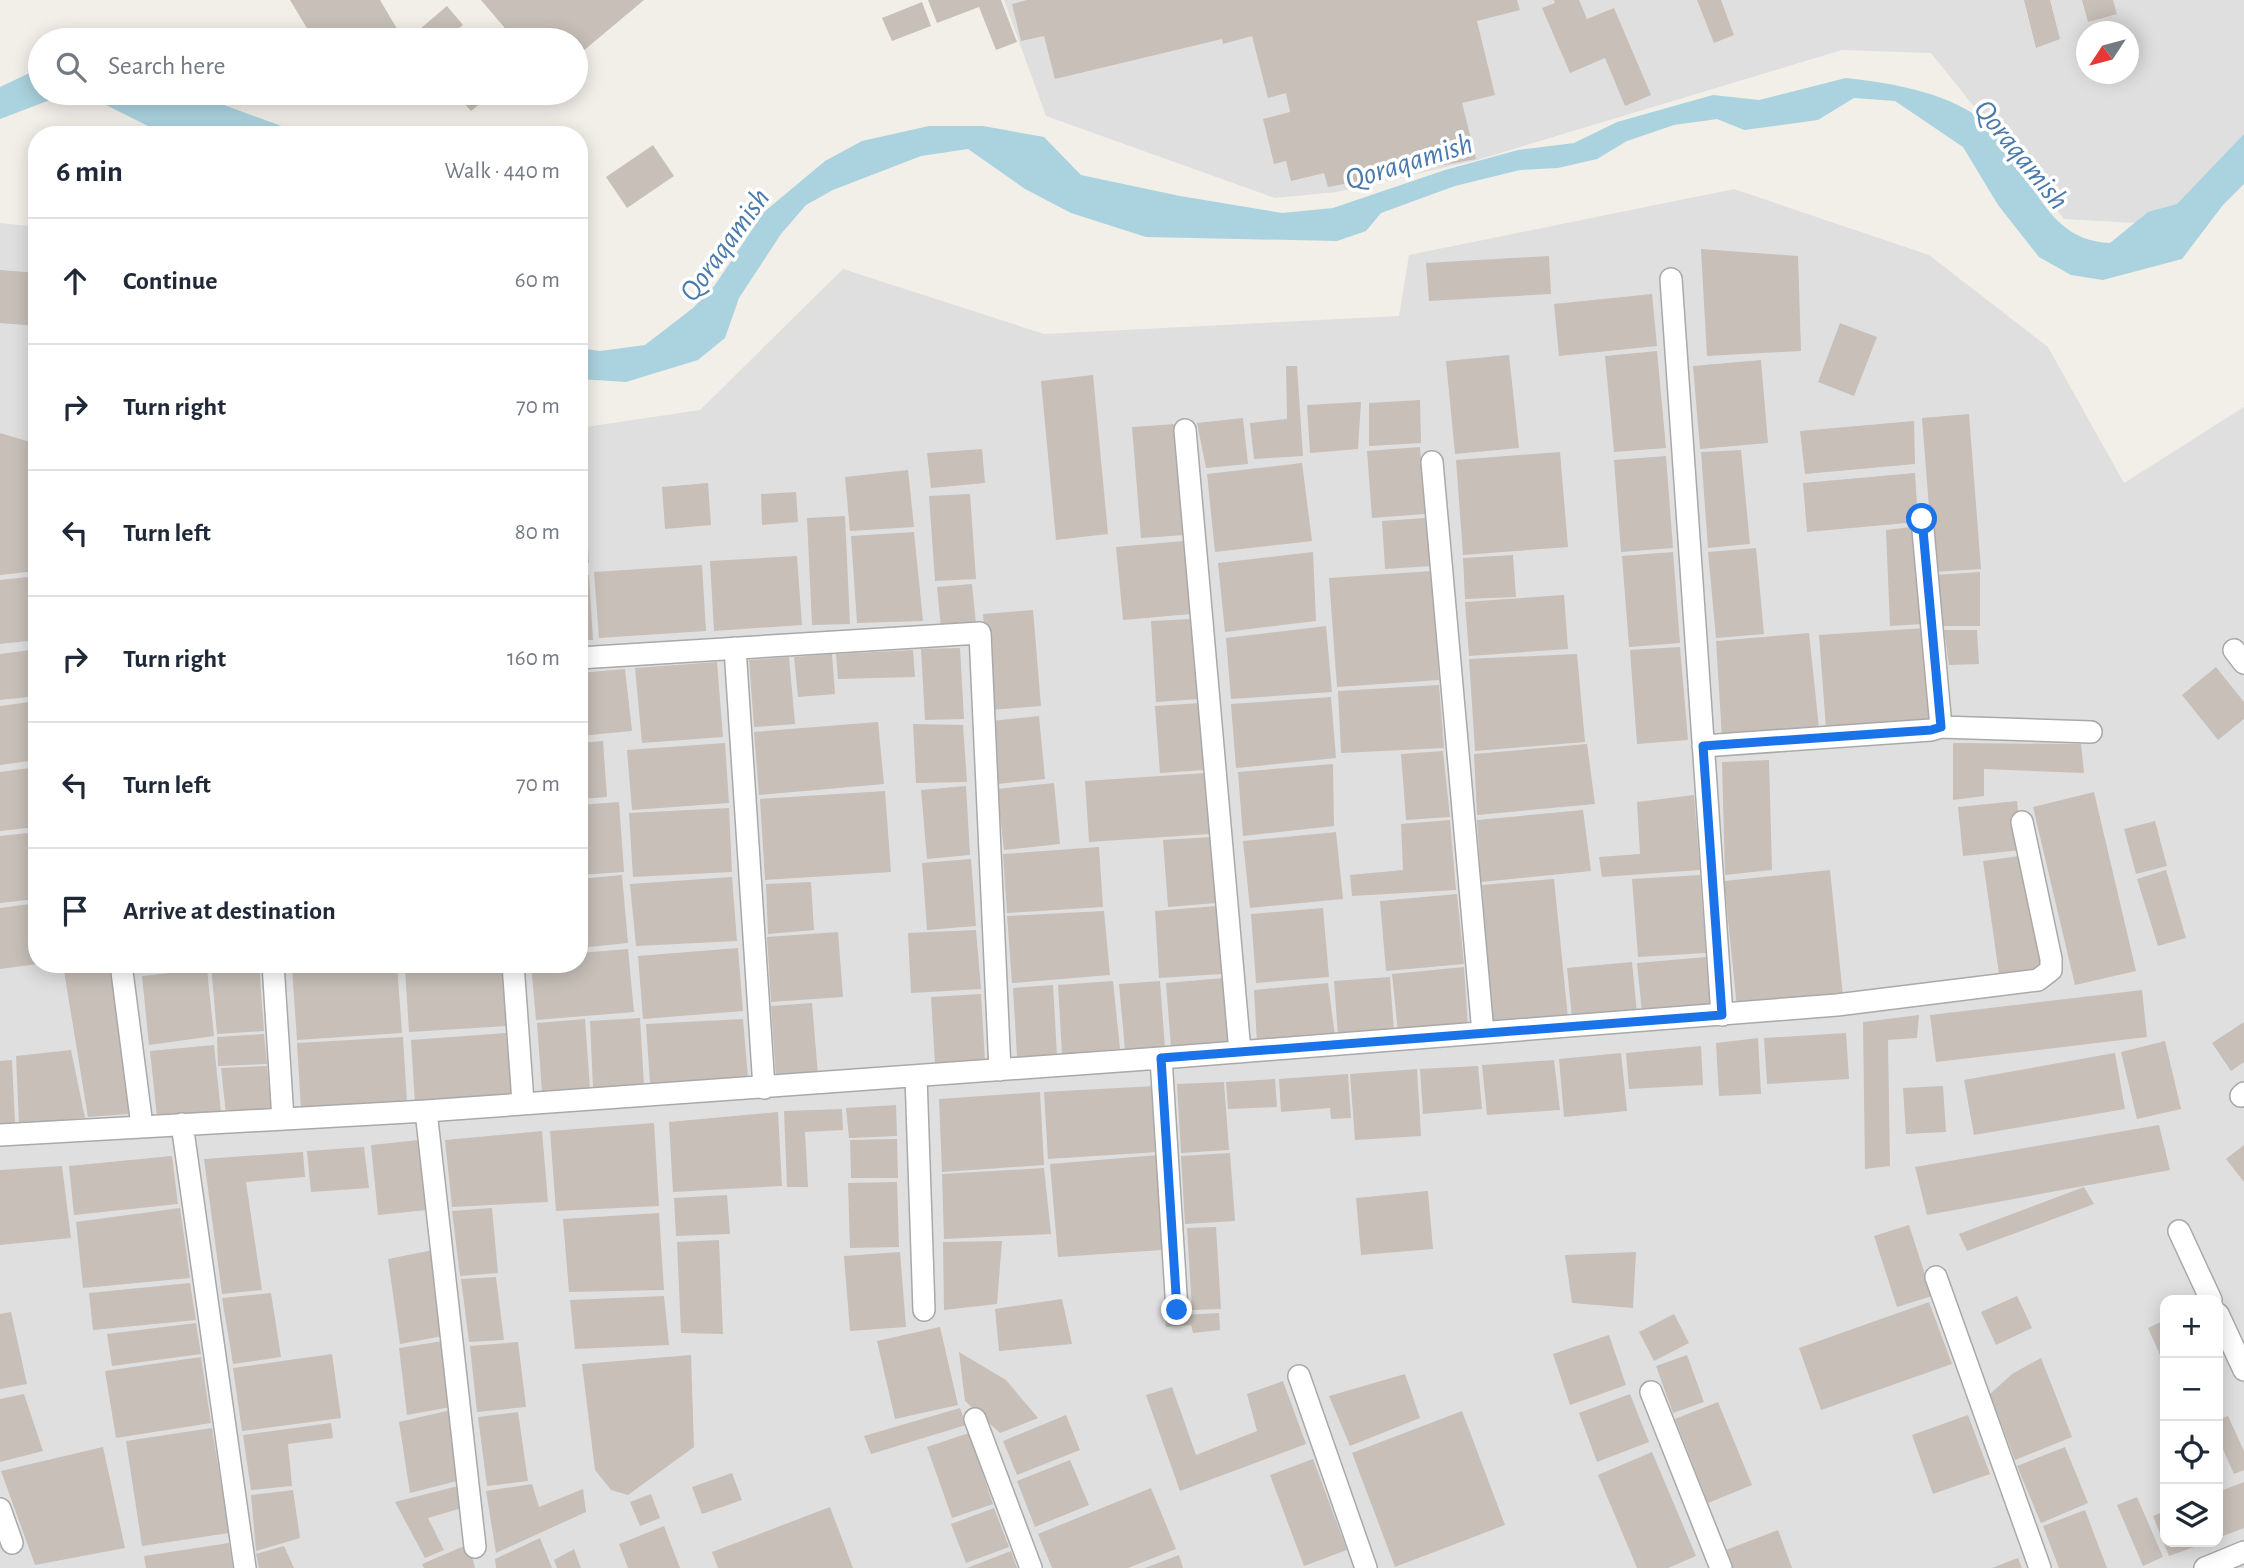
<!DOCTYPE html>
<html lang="en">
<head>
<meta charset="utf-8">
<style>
  :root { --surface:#fff; --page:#f2f2f3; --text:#1f2937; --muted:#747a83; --line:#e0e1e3 }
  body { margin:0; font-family:"Alegreya Sans",sans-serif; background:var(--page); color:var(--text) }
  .controls { position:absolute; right:21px; bottom:21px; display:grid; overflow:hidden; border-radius:14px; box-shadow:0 4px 18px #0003 }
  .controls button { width:63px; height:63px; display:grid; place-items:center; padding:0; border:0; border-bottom:2px solid var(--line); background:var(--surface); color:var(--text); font:35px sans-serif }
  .compass { position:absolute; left:2076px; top:21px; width:63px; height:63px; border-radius:50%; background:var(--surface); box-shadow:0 4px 18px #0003; rotate:234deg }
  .stop { position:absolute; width:21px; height:21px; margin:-16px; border:5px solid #1a73e8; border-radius:50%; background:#fff }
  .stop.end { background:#1a73e8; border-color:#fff; box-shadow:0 2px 7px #0008 }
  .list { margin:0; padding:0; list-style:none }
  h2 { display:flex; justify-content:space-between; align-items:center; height:91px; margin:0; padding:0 28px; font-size:30px }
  h2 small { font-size:23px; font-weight:400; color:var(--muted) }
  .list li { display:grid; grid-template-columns:46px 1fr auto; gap:21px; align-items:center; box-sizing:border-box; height:126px; padding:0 28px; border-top:2px solid var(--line) }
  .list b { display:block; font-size:26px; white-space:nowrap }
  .list em { font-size:23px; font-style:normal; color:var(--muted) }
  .icon { flex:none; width:38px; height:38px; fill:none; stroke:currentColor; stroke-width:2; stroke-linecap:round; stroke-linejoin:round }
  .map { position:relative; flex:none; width:2244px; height:1568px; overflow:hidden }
  .search { position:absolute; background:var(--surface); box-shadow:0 4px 18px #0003; left:28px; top:28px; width:560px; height:77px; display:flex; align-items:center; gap:18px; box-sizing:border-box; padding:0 24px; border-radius:38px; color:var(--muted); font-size:26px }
  .panel { position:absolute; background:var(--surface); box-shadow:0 4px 18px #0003; left:28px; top:126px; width:560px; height:847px; border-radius:28px }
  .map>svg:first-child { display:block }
</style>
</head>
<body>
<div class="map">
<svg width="2244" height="1568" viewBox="0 0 2244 1568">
  <rect width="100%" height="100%" fill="#f2efe9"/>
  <!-- residential -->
  <path fill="#e0dfdf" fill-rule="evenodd" d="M1004,0H2244V150L2172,225L2064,219L1931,53L1842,50L1477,160L1337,192L1275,198L1046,116ZM2086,32H2128V74H2086Z
    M1734,189L1929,255L2048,347L2124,483L2244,407V1568H0V223L37,227V964H579V428L700,410L843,269L1044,334L1399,316L1409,255ZM2165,1300H2218V1542H2165Z"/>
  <!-- water -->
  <path fill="#aad3df" d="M40,68V93H191L287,128L295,135H166L100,102L50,100L0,119V87Z
    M1846,78C1890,83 1942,91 1980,118C2031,154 2035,240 2110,243L2148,212L2177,204L2244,134V184L2223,205L2182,259L2103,280L2071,275L2039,257L1998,205L1963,147L1895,101L1854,98L1818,120L1744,130L1717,119L1674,125L1627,141L1597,159L1558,168L1520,170L1455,186L1381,213L1366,231L1337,241L1146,237L1071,213L1025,189L968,149L921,156L833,190L806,205L781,234L739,298L725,338L698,360L626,382L579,379V348L600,351L645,345L693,308L715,285L764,212L825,161L862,141L929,126H983L1044,137L1081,175L1180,196L1282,213L1333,208L1445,170L1518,150L1574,143L1617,122L1713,95L1759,100Z"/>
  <!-- building -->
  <path fill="#c7bfb8" d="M290,0H380L400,34L389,40H314Z
    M481,0H644L576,57V40H515Z
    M928,0H1001L1017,42L996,50L979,7L937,23Z
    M1027,0H1517L1520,10L1477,21L1495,95L1462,103L1476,159L1328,187L1324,173L1291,181L1286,161L1274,164L1263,119L1290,112L1286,93L1268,98L1252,36L1223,44L1222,39L1055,79L1044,36L1021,41L1012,4Z
    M1554,0H1579L1587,19L1614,8L1651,95L1625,106L1605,58L1570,73L1542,8L1555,3Z
    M1697,0H1721L1734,35L1714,43Z
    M2024,0H2050L2060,39L2036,48Z
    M2082,0H2113L2117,14L2088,22Z
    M922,2L931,26L892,41L882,18Z
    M447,6L463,25L444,40H407Z
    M455,93H493L471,111Z
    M653,145L674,176L627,208L606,177Z
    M1701,249L1798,256L1801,351L1707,356Z
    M1549,256L1551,294L1429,301L1426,263Z
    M0,270L37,273V326L0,323Z
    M1652,294L1657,346L1559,356L1554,304Z
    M1840,323L1877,337L1854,396L1818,382Z
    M1657,351L1666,448L1614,452L1605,356Z
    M1509,355L1519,448L1455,454L1446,361Z
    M1761,360L1768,443L1700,449L1693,366Z
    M1286,366H1297L1303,456L1254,459L1250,423L1287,419Z
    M1093,375L1108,534L1056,540L1041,381Z
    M1420,400L1421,443L1369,446V403Z
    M1361,402L1358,449L1310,453L1307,405Z
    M1969,414L1981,569L1934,572L1922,418Z
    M1243,418L1248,464L1206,468L1197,423Z
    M1914,421L1915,464L1805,474L1800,431Z
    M1176,424L1185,535L1141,538L1132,427Z
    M0,433L37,444V571L0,575Z
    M1420,447L1425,514L1372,518L1367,451Z
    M982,449L985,483L931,488L927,453Z
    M1741,450L1750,544L1708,548L1701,452Z
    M1560,452L1568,547L1463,555L1456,460Z
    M1666,456L1673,548L1621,552L1614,460Z
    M1302,463L1312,541L1215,552L1207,474Z
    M908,470L914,527L850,531L845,477Z
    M1915,473L1918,522L1807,532L1803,483Z
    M708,483L711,525L665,529L662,487Z
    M796,492L798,522L762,525L761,494Z
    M970,494L976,579L935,581L929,496Z
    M579,499H585L589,563L579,564Z
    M845,516L850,624L812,625L807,518Z
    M1425,518L1431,566L1385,569L1382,521Z
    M1919,526L1924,624L1890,626L1886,530Z
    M914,532L923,621L857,623L851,536Z
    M1184,541L1191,614L1123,620L1116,547Z
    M1756,548L1764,634L1716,638L1708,552Z
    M1313,552L1316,621L1225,632L1218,563Z
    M1673,552L1680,643L1629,647L1622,556Z
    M1513,555L1516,597L1465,599L1463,558Z
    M797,556L802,625L714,631L710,561Z
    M702,565L706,631L599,638L594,572Z
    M1432,571L1439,680L1337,687L1329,578Z
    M1980,572V626H1943L1935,575Z
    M579,575H589L593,640H579Z
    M37,576V640L0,644V580Z
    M972,584L976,624L941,628L937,587Z
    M1564,595L1568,649L1469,656L1465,602Z
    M1033,610L1041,706L991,710L983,614Z
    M1192,619L1199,699L1156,702L1151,621Z
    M1326,626L1332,692L1231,699L1226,638Z
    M1925,628L1932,721L1826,728L1819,635Z
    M1944,630H1977L1979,664L1949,665Z
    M1809,633L1819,728L1722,738L1716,641Z
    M1680,647L1688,740L1637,744L1630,650Z
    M960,648L964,719L925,720L921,649Z
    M37,649V696L0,700V654Z
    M913,650L915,677L838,679L836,654Z
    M832,654L835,694L798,697L794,657Z
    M1577,654L1585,742L1475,751L1469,659Z
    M789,657L795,724L754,727L749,660Z
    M717,662L723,737L642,743L635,668Z
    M2216,667L2244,702V719L2218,740L2182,695Z
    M625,669L632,731L579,736V673Z
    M1439,685L1444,748L1341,753L1338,691Z
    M1331,697L1336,758L1236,768L1231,704Z
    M37,701V760L0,765V706Z
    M1200,703L1205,770L1160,773L1155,706Z
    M1039,716L1045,779L997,784L991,721Z
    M878,722L884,784L759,795L754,732Z
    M913,724L963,725L967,782L916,783Z
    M603,741L607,797L579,799V743Z
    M725,743L729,803L632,810L627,750Z
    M1953,743L2081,744L2084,773L1984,769V796L1953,800Z
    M1587,744L1595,804L1477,815L1474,754Z
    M1443,751L1450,817L1406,820L1401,754Z
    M1769,760L1772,870L1725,875L1722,762Z
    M1333,764L1334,826L1243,836L1238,772Z
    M37,767V827L0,831V772Z
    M1205,773L1210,834L1089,842L1085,781Z
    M1054,783L1060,844L1004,850L997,789Z
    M966,786L970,855L927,859L921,790Z
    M885,791L891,872L765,880L760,799Z
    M2094,792L2136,971L2075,985L2033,807Z
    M1694,795L1700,870L1602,877L1599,857L1640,854L1637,802Z
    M2017,801L2022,850L1963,856L1958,807Z
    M619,802L624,872L579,875V805Z
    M729,808L732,872L633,877L629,813Z
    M1583,810L1591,871L1481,882L1477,820Z
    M1450,820L1456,890L1352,896L1350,875L1403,870L1401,824Z
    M2155,821L2167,866L2136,874L2124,829Z
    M37,832V899L0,903V836Z
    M1336,832L1343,899L1250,908L1243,841Z
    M1211,837L1216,903L1168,907L1163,840Z
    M1099,847L1103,907L1007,913L1003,854Z
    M2027,855L2045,982L2001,988L1983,861Z
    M971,859L976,926L927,930L922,863Z
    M1830,870L1843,996L1737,1007L1724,881Z
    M2166,870L2186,938L2158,946L2137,879Z
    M622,875L628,943L579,948V879Z
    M1700,875L1706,953L1638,957L1632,879Z
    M732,877L737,941L636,946L630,884Z
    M1554,879L1568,1018L1493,1025L1482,885Z
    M811,882L814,930L768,934L766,884Z
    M1457,894L1464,964L1386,971L1380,901Z
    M37,903V964L0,969V908Z
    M1216,906L1222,974L1159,978L1155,911Z
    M1323,908L1329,977L1256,983L1251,914Z
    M1104,911L1110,975L1012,983L1007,916Z
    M976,930L981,989L911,993L908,933Z
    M838,932L843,997L771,1002L767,937Z
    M738,948L743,1011L643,1019L638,956Z
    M628,949L634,1012L536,1020L531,964H579V953Z
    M1706,957L1710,1007L1642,1012L1637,963Z
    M1632,962L1637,1013L1572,1018L1567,968Z
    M110,964L129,1114L88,1117L63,965Z
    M259,964L264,1031L217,1034L211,965Z
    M351,964H397L402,1033L297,1040L292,968Z
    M459,964H501L507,1026L409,1032L405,968Z
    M1464,967L1468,1027L1398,1032L1392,974Z
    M207,969L214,1036L149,1045L142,976Z
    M1390,977L1394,1032L1338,1036L1334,981Z
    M1223,978L1230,1043L1171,1047L1166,983Z
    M1113,981L1120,1049L1062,1054L1058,985Z
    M1160,981L1165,1048L1125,1050L1119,984Z
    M1328,983L1335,1036L1257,1043L1254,990Z
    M1053,985L1057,1055L1017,1057L1013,988Z
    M2142,990L2147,1037L1936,1062L1930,1015Z
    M981,994L985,1061L935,1064L931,997Z
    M812,1003L818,1075L776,1078L771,1006Z
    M1919,1015L1917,1038L1888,1040L1890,1166L1865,1169L1863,1022Z
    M640,1018L644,1085L593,1088L590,1021Z
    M585,1019L590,1088L542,1092L537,1023Z
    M743,1019L748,1078L650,1083L646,1024Z
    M2244,1022V1062L2231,1071L2212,1043Z
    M506,1033L512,1096L415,1104L411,1040Z
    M1846,1033L1849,1079L1767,1084L1764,1038Z
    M264,1034L267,1064L218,1066L217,1037Z
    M403,1037L407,1103L301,1110L297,1043Z
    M1758,1038L1761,1094L1719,1096L1716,1043Z
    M2165,1041L2181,1109L2137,1119L2121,1052Z
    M214,1045L221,1113L157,1117L150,1051Z
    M1701,1046L1703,1085L1629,1089L1626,1053Z
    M71,1050L85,1118L19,1124L16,1056Z
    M1621,1053L1627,1111L1564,1117L1559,1059Z
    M2115,1053L2125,1109L1974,1135L1964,1080Z
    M12,1060L15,1123L0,1124V1061Z
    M1554,1060L1560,1110L1487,1115L1482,1065Z
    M267,1066L271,1112L226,1114L221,1068Z
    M1478,1066L1482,1109L1423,1114L1420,1069Z
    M1417,1069L1421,1136L1355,1140L1350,1074Z
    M1348,1074L1351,1118L1331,1119L1330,1108L1281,1112L1279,1079Z
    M1275,1079L1277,1107L1228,1109L1226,1082Z
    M1224,1082L1229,1150L1181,1153L1177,1084Z
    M1155,1086L1158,1152L1048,1159L1044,1092Z
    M1943,1086L1946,1132L1906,1134L1903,1088Z
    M1040,1092L1044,1165L942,1172L939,1099Z
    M896,1105L897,1136L849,1138L846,1108Z
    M842,1109L843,1130L805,1132L808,1187H787L784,1111Z
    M778,1112L782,1186L673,1192L669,1122Z
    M654,1123L659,1206L556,1211L550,1131Z
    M2159,1125L2170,1170L1927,1215L1915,1167Z
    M542,1131L548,1202L452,1207L445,1140Z
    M897,1139L898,1178H851L850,1140Z
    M419,1140L427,1210L378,1215L371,1145Z
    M2244,1145V1182L2226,1159Z
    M364,1147L369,1188L311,1192L307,1151Z
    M303,1152L305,1177L246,1182L262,1290L222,1294L204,1159Z
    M1230,1153L1235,1221L1185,1224L1181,1156Z
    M1159,1155L1162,1250L1058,1257L1050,1164Z
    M172,1156L178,1204L74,1215L69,1166Z
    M62,1166L71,1238L0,1245V1170Z
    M1044,1168L1051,1234L944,1239L942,1174Z
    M897,1182L899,1247L850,1248L848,1183Z
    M2084,1187L2094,1204L1967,1251L1959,1234Z
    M1428,1191L1433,1249L1361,1255L1356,1198Z
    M727,1195L730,1234L676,1236L674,1198Z
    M180,1208L190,1278L83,1288L76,1222Z
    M492,1208L498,1273L460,1276L452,1211Z
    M659,1213L664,1290L569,1292L563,1219Z
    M1909,1225L1932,1296L1897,1307L1874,1236Z
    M1216,1227L1221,1309L1192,1310L1187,1228Z
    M719,1240L723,1334L681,1333L677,1242Z
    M1002,1241L997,1304L944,1310L943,1242Z
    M433,1250L443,1336L400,1344L388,1259Z
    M900,1252L906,1327L850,1331L844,1256Z
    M1636,1252L1633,1308L1572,1303L1565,1255Z
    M496,1277L504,1340L469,1342L461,1279Z
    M190,1283L196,1320L93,1330L89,1293Z
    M271,1293L281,1357L233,1364L222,1298Z
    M664,1296L669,1345L575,1349L570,1300Z
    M2017,1296L2032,1328L1996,1345L1981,1312Z
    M1062,1299L1072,1344L999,1351L995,1309Z
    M1929,1302L1952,1364L1821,1410L1799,1348Z
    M11,1312L27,1384L0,1389V1314Z
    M1219,1313L1220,1330L1193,1333L1191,1325L1166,1327L1165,1316Z
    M1674,1314L1689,1343L1654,1361L1639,1332Z
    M2165,1320V1366L2148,1328Z
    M196,1323L201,1354L112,1366L107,1334Z
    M940,1327L958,1405L895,1419L877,1341Z
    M1609,1335L1626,1385L1570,1405L1553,1354Z
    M443,1341L451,1407L407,1415L399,1348Z
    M518,1342L526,1407L477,1412L470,1346Z
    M959,1352L1006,1380L1038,1418L1000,1433L965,1401Z
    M332,1354L341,1418L242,1431L233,1368Z
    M691,1355L694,1447L628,1495L611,1490L595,1470L582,1364Z
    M1687,1355L1704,1402L1673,1413L1656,1366Z
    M201,1357L211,1423L116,1438L105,1371Z
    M2041,1358L2072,1437L2015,1460L1990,1394L2012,1374Z
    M1405,1374L1420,1418L1350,1446L1329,1396Z
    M1283,1381L1306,1444L1180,1491L1146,1395L1172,1387L1196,1455L1257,1431L1247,1394Z
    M24,1394L43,1451L0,1462V1399Z
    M1630,1394L1649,1442L1597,1462L1579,1413Z
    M1718,1402L1752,1485L1708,1503L1675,1419Z
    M960,1408L966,1425L871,1454L864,1436Z
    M451,1410L461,1480L410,1493L399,1422Z
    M1462,1411L1505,1525L1395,1567L1352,1453Z
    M518,1412L528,1481L487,1486L478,1417Z
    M1066,1415L1080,1450L1017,1475L1003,1441Z
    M1968,1415L1990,1474L1933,1494L1912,1435Z
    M2228,1416L2244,1451V1470L2234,1474L2218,1438V1420Z
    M331,1423L333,1438L288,1444L292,1486L251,1490L243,1435Z
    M212,1428L229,1533L142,1546L126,1441Z
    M969,1433L993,1504L952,1518L927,1447Z
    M103,1447L125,1548L35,1565L1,1471Z
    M2065,1447L2088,1503L2041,1523L2017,1466Z
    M1652,1452L1696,1556L1668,1568H1637L1598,1475Z
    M1313,1459L1347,1550L1304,1566L1270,1475Z
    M1070,1460L1089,1505L1035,1527L1017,1481Z
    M732,1473L742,1500L702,1514L692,1487Z
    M2244,1482V1528L2218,1538V1492Z
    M532,1484L539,1507L583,1489L586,1512L496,1553L486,1491Z
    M462,1485V1508L428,1518L444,1550L425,1558L395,1502Z
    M1151,1488L1176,1549L1128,1568H1052L1038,1534Z
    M293,1490L300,1538L256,1551L251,1495Z
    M651,1494L660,1518L640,1526L630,1502Z
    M2137,1497L2163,1557L2143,1566L2117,1505Z
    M830,1507L853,1568H718L712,1552Z
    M994,1508L1009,1547L966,1563L951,1524Z
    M2085,1510L2107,1568H2059L2043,1526Z
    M2165,1511V1542H2208L2169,1556L2153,1516Z
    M664,1526L680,1568H628L619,1544Z
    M1778,1530L1792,1568H1733L1726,1550Z
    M540,1538L552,1568H496L495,1559Z
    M229,1543L233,1568H146L144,1556Z
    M469,1544L475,1568H424L422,1564Z
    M284,1546L294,1568H259L256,1554Z
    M574,1549L581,1568H557L554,1560Z
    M1011,1551L1017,1568H967Z
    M1179,1555L1183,1568H1145Z
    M2018,1558L2022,1568H1992Z"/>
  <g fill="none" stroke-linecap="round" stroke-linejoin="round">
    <defs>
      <path id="street" d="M1671,279L1722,1015
        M1185,430L1240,1052
        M1432,462L1483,1033
        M735,648L764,1088
        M2234,650L2244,663
        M579,658L980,633L1000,1070
        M1941,727L2091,732
        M1703,746L1931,730L1941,727L1922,519
        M121,964L142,1126
        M273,964L283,1119
        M513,964L523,1102
        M1161,1058L1177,1310
        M916,1076L924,1310
        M2241,1096L2244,1093
        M426,1111L475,1547
        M182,1124L245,1568
        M0,1135L426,1111L1161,1058L1837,1005L2038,980L2051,970V959L2022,822
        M2179,1231L2211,1300
        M1936,1277L2040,1568
        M2218,1314L2244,1370
        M1299,1376L1366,1568
        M1651,1392L1721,1568
        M975,1419L1031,1568
        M0,1509L12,1543
        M2205,1568L2244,1552"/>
    </defs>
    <!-- street casing -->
    <use href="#street" stroke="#a9a9a9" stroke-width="24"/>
    <!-- street -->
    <use href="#street" stroke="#fff" stroke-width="21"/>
  </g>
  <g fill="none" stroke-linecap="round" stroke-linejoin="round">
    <!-- route -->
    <path stroke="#1a73e8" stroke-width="9" d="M1177,1310L1161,1058L1722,1015L1703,746L1931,730L1941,727L1922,519"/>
  </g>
  <g text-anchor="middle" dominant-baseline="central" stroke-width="7" stroke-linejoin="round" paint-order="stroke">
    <!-- water labels -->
    <g font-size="30" font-style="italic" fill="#4a7aab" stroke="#fff">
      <text transform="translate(2021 155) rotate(51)">Qoraqamish</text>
      <text transform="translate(1409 162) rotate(-17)">Qoraqamish</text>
      <text transform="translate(725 245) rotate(-54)">Qoraqamish</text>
    </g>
  </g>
</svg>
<div class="controls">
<button>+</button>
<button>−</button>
<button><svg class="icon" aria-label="locate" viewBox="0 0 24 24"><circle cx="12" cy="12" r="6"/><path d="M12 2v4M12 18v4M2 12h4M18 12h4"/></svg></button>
<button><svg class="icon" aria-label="layers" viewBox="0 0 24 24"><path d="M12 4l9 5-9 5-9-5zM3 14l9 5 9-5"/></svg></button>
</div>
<svg class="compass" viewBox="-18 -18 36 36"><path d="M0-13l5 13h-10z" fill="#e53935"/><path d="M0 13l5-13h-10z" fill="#747a83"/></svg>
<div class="stop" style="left:1922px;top:519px"></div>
<div class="stop end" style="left:1177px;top:1310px"></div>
<div class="search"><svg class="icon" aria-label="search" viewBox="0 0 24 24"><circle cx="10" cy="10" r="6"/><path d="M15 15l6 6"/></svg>Search here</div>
<section class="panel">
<h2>6 min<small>Walk · 440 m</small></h2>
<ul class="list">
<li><svg class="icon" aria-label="ahead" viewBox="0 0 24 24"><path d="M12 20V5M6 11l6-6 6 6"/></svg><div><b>Continue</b></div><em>60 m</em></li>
<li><svg class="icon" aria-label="right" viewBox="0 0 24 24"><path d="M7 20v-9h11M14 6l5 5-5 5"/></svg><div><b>Turn right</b></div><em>70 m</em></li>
<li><svg class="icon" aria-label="left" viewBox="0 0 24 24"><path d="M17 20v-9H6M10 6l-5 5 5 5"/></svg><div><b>Turn left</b></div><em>80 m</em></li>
<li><svg class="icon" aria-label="right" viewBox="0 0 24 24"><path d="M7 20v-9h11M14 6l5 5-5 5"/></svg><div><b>Turn right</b></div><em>160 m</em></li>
<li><svg class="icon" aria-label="left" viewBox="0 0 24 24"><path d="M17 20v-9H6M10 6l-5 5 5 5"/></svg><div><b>Turn left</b></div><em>70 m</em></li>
<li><svg class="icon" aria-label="arrive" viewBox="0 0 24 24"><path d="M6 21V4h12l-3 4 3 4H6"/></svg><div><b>Arrive at destination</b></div></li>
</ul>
</section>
</div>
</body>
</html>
